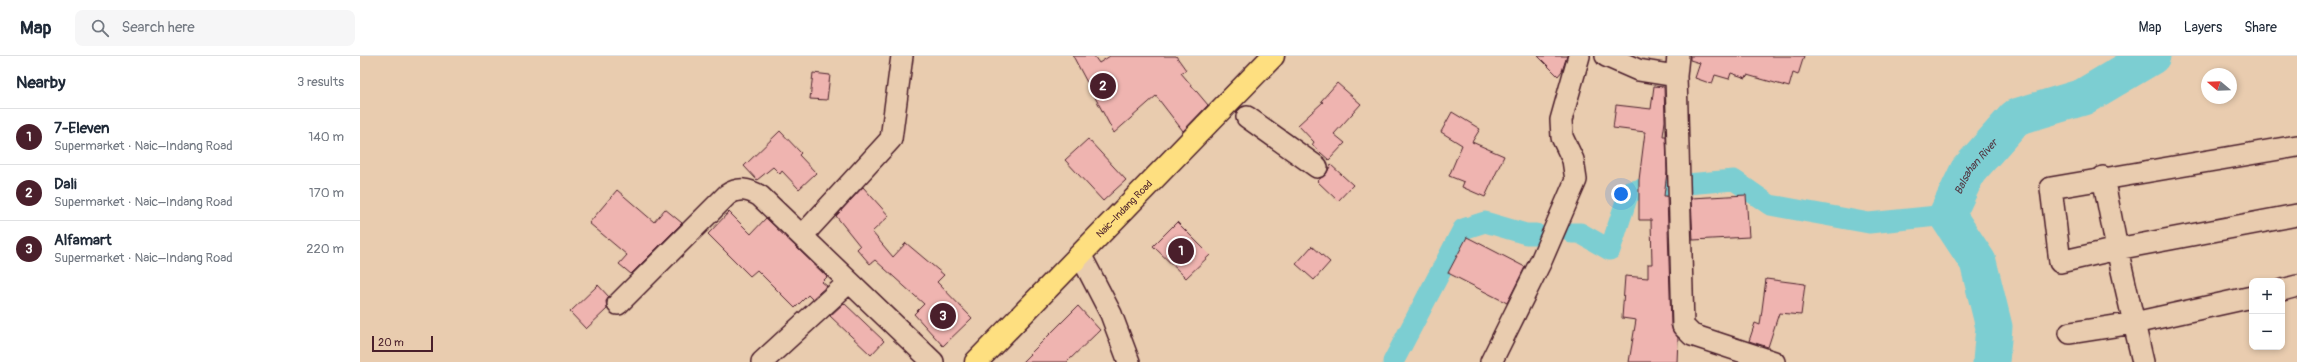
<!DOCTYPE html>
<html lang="en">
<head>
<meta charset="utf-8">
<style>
  :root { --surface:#fff; --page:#f6f6f7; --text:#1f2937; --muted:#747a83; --line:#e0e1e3; --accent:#4a1f2b }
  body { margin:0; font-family:Pangolin,sans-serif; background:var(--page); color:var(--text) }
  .controls { position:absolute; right:12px; bottom:12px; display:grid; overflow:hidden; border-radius:8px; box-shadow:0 2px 6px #0003 }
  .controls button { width:36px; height:36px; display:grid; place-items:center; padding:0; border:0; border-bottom:1px solid var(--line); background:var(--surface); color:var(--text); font:20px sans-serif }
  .compass { position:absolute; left:1841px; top:12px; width:36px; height:36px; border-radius:50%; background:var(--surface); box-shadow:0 2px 6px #0003; rotate:289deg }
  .scale { position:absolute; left:12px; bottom:10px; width:61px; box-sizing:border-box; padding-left:4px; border:2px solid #4a1f2b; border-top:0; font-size:11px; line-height:14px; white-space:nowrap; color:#4a1f2b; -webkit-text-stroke:3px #e9ccaf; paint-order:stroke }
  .you { position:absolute; left:1261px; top:138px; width:14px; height:14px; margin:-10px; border:3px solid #fff; border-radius:50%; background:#1a73e8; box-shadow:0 0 0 6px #1a73e833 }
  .badge { display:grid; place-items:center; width:26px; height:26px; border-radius:50%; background:var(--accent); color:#fff; font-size:13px; font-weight:700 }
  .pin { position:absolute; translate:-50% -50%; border:2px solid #fff; box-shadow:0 1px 4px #0006 }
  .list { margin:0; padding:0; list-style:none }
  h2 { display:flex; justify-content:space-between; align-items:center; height:52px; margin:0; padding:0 16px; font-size:17px }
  h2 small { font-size:13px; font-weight:400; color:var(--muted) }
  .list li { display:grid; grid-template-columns:26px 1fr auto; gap:12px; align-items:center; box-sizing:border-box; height:56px; padding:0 16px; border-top:1px solid var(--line) }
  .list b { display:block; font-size:15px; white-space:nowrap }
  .list p { margin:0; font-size:13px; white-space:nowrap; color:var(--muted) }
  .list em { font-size:13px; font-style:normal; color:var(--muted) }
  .icon { flex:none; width:22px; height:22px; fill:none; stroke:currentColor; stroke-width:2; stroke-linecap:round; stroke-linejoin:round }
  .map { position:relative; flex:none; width:1937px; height:306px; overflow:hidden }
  header { display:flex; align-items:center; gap:24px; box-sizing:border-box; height:56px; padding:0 20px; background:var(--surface); border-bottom:1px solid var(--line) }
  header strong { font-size:19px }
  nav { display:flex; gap:22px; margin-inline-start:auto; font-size:14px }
  .search { width:280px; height:36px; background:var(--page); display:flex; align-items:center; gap:10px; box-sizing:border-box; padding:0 14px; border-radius:8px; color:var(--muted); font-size:15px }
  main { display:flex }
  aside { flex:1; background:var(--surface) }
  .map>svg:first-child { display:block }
</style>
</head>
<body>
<header>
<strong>Map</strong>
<div class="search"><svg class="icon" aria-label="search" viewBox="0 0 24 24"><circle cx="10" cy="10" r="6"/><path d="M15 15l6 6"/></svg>Search here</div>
<nav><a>Map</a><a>Layers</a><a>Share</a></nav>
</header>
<main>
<aside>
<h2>Nearby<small>3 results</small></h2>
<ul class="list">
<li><span class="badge">1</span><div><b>7-Eleven</b><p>Supermarket · Naic–Indang Road</p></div><em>140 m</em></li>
<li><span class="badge">2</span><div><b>Dali</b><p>Supermarket · Naic–Indang Road</p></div><em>170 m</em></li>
<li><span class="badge">3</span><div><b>Alfamart</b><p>Supermarket · Naic–Indang Road</p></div><em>220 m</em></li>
</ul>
</aside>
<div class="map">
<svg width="1937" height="306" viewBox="0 0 1937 306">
  <rect width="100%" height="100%" fill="#e9ccaf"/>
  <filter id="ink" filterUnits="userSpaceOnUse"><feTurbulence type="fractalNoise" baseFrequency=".025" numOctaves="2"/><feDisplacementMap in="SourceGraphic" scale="8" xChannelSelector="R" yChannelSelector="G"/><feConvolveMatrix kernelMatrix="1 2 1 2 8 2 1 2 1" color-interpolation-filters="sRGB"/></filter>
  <g filter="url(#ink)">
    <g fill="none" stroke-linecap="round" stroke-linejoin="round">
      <!-- canal -->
      <path stroke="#7cced2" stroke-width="21" d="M1212,177H1220L1250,194L1269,136L1291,131L1374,124L1410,149L1509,167L1587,159
        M1033,306L1103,173L1125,166L1166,178H1176"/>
      <!-- river -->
      <path stroke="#7cced2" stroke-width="37" id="s1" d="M1631,306L1634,271L1618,206L1587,159L1608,115L1656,61L1723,41L1792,0"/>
    </g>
    <!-- building -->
    <path fill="#efb4b0" stroke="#4a1f2b" d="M713,0H734L739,7L750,0H816L826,14L821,17L848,49L823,75L796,40L754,77Z
      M1178,0H1207L1202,15L1198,20Z
      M1330,0H1444L1438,19L1433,17L1429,31L1387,19L1386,22L1371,17L1369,23L1355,19L1352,28L1335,22L1340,7L1330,4Z
      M453,17L470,19L467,44L450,43Z
      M977,27L1001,48L974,78L985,87L969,104L952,89L954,86L938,69L963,46L961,45Z
      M1294,30L1304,31L1305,65L1303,80H1306L1307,116L1304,140H1307L1311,270L1318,282L1317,306H1269L1276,264L1262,262L1265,220L1288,222V208H1292L1291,164H1279V124L1285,76L1253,72L1256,49L1291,53Z
      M1092,56L1120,73L1112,86L1144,100L1125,141L1102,131L1104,126L1089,120L1102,89L1081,76Z
      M420,75L441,97L439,99L456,117L439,133L422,115L420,118L413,111L397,124L384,110Z
      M728,83L766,124L743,145L705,104Z
      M971,109L993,129L978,145L957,125L966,118Z
      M503,131L529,160L512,176L533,201L546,187L584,219L577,226L612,262L583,290L554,258L564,248L515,204L510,208L497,193L500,190L476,160Z
      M257,134L294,166L305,153L322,167L271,218L259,208L267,199L229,167Z
      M1386,139L1389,181L1333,184L1331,142Z
      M369,156L391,178L406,162L467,221L462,226L467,230L452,243L448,239L435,252L397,214L390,220L348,178Z
      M817,166L850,199L826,222L793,190Z
      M1107,181L1165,211L1147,247L1088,217Z
      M952,190L970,206L954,224L936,208Z
      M1406,223L1445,228L1441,259L1419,257L1408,291L1389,285L1395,267L1400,269Z
      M238,229L249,241L246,245L247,253L226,273L210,256Z
      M484,247L524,285L511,299L470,260Z
      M718,250L740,274L707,306H662Z"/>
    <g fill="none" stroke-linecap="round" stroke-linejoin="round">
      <defs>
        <path id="minor" d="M1246,0L1278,14L1316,20
          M1318,0L1316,20L1323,270L1332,279L1414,306
          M887,61L957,111
          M1937,90L1691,132L1700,206L1757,193L1937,159
          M1743,121L1757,193L1783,306
          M442,180L531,83L542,0
          M721,200L751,258L769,306
          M1922,234L1937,230
          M258,248L367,139C379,131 388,133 400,140L573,306
          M1710,277L1774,267L1892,241
          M402,306L489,226
          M1131,306L1181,205L1216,124L1213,104L1202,81L1201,64L1219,0"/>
        <g id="major">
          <path id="s2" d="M616,306L913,0"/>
        </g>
      </defs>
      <!-- minor casing -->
      <use href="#minor" stroke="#4a1f2b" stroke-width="24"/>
      <!-- major casing -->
      <use href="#major" stroke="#4a1f2b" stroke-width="25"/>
      <!-- minor -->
      <use href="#minor" stroke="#e9ccaf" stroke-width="21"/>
      <!-- major -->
      <use href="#major" stroke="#fedf80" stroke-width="22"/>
    </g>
  </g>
  <g text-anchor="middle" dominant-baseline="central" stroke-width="3.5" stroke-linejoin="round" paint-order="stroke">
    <!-- street labels -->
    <g font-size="10" fill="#4a1f2b" stroke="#e9ccaf">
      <text stroke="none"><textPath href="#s2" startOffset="213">Naic–Indang Road</textPath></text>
    </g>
    <!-- water labels -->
    <g font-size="11" font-style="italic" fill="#523944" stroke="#e9ccaf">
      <text stroke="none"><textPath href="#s1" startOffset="215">Balsahan River</textPath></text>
    </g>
  </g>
</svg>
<div class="controls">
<button>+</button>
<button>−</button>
</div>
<svg class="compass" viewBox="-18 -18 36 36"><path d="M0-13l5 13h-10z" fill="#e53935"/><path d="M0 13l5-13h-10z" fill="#747a83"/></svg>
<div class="scale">20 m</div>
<div class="you"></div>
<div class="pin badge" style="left:821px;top:195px">1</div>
<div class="pin badge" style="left:743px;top:30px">2</div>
<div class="pin badge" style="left:583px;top:260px">3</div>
</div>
</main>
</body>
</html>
